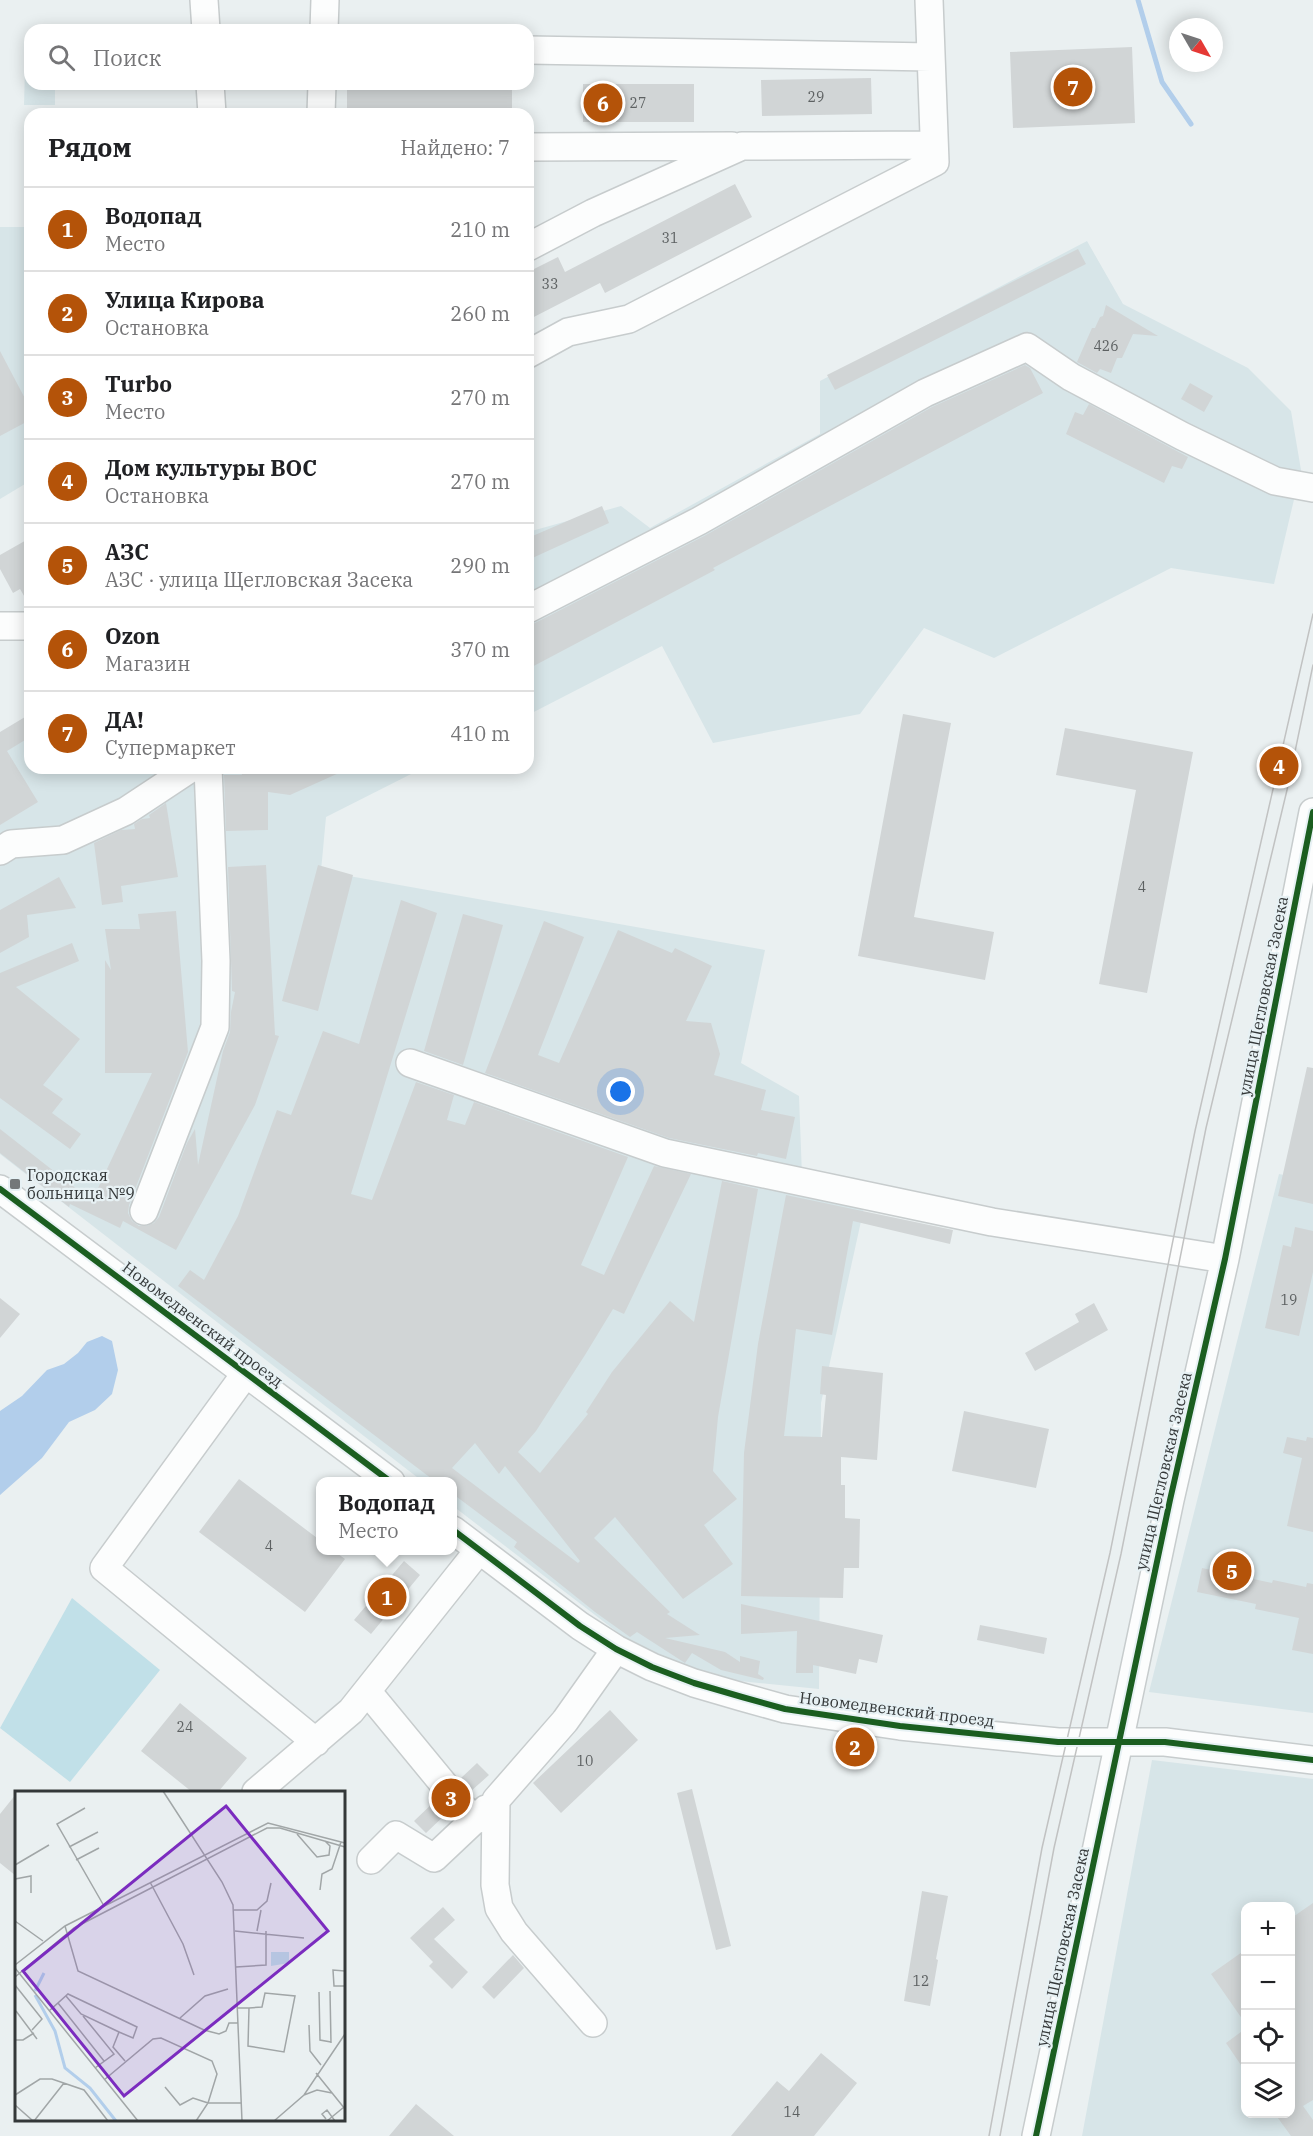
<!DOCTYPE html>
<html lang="ru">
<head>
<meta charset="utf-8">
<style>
  :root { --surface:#fff; --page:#f6f6f6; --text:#202124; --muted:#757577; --line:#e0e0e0; --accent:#b45309 }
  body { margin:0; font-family:"IBM Plex Serif",serif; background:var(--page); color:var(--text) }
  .controls { position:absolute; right:18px; bottom:18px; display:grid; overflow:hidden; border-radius:12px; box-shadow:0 3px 15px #0003 }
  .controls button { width:54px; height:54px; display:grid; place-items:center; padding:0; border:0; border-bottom:2px solid var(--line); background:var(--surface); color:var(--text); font:30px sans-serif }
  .compass { position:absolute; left:1169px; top:18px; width:54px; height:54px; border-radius:50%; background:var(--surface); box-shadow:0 3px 15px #0003; rotate:129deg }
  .you { position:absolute; left:621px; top:1092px; width:21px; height:21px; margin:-15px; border:4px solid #fff; border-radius:50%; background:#1a73e8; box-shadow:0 0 0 9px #1a73e833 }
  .badge { display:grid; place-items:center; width:39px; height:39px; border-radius:50%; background:var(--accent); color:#fff; font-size:20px; font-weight:700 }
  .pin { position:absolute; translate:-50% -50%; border:3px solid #fff; box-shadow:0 2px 6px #0006 }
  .popup { position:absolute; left:316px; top:1477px; width:141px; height:78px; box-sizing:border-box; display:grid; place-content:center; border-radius:12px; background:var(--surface); filter:drop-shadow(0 2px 4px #0005); font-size:20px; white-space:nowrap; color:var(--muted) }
  .popup b { font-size:22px; color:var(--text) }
  .popup::after { content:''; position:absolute; left:50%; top:100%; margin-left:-12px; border:12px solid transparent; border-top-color:var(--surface) }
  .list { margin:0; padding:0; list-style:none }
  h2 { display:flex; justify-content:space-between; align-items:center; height:78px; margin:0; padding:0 24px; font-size:26px }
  h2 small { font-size:20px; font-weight:400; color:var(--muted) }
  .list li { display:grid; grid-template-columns:39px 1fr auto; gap:18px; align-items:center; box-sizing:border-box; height:84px; padding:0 24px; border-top:2px solid var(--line) }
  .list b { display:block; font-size:22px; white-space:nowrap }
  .list p { margin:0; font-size:20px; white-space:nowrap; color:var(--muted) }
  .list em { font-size:20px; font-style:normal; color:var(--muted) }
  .icon { flex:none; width:33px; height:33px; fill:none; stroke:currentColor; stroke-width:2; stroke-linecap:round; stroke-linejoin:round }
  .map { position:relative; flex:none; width:1313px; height:2136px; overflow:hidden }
  .search { position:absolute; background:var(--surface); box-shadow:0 3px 15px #0003; left:24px; top:24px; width:510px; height:66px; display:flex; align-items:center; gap:15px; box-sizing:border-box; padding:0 21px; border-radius:18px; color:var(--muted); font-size:22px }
  .panel { position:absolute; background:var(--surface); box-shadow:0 3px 15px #0003; left:24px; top:108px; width:510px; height:666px; border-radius:18px }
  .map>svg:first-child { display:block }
</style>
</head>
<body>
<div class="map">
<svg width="1313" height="2136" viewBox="0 0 1313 2136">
  <rect width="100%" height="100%" fill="#eaf0f1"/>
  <!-- built -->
  <path fill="#d7e5e8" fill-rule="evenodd" d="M25,68H30V84H55V105H24Z
    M0,227H30V481L0,499Z
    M1087,241L1123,304L1248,368L1291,411L1301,470L1274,584L1171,568L994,658L924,628L860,714L713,743L662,646L528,715V532L621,506L650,528L820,434V381Z
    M30,716V768H423L326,817L321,871L765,950L741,1063L799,1096L802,1176L867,1194L821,1403L819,1689L719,1679L666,1658L625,1638L453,1506V1482L422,1481L0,1154V733Z
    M1279,1174L1313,1181V1713L1149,1692Z
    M1152,1760L1313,1779V2136H1082ZM1246,1906H1290V2114H1246Z"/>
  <!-- green -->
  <path fill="#c1e0e8" d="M72,1598L160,1670L70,1782L0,1728Z"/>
  <!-- water -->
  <path fill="#b2ceeb" d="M102,1336L112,1341L118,1370L112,1394L95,1410L69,1422L42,1458L0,1495V1411L22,1396L47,1370L64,1364L78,1353L87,1342Z"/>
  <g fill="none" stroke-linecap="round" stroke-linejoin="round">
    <!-- stream -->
    <path stroke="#b2ceeb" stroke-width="5" d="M1138,0L1162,82L1191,124"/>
  </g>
  <!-- building -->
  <path fill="#d1d5d6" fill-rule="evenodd" d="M1132,47L1135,123L1013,128L1010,52Z
    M871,78L872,114L762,116L761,80Z
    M583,84H694V122H583Z
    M512,85V114H347V87Z
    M735,184L752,217L605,293L600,283L528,320V272L558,257L565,272Z
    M1078,249L1086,264L835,390L827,375Z
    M1106,305L1158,336L1133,334L1122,358H1117L1111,373L1100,369L1097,373L1077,362L1092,328H1095L1100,317L1103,316Z
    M0,351L30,408V420L0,436Z
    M1025,365L1030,368L1043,393L713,568L715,570L528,669V625L535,623L706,535L932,407Z
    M1190,383L1213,396L1204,412L1181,399Z
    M1089,404L1188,457L1182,469L1172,466L1164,483L1066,434L1075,412L1083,415Z
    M602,506L609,523L528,560V538Z
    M30,538V606L20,589L13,593L0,569V555Z
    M30,714V737L7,751L38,802L0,825V732Z
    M903,714L951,723L914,917L994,932L985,980L858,956Z
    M1065,728L1193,752L1147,993L1099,984L1136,790L1056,775Z
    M241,768H350L290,795L268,792V830L226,831L224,775H242Z
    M166,803L178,877L121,886L123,902L102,905L94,843L121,830L135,829L134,824L142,819L150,818L149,815Z
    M266,865L275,1035L279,1036L255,1105L176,1250L123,1221L120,1228L70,1204L69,1207L0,1153V1129L92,1201L152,1073H105V960L111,970L105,929H140L138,914L176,911L188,1052L129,1205L128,1213L132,1221L139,1226H147L154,1223L159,1217L187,1143L195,1129L198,1165L223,1051L230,1032L231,1012L235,992L232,991L228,867Z
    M318,865L353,875L318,1011L282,1001Z
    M59,877L76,908L27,915L29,937L0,953V910Z
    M401,900L437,913L351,1194L372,1200L416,1082L454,1095L447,1120L465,1125L474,1102L628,1157L581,1265L604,1275L654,1166L691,1174L624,1314L613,1309L585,1355L536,1431L518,1452L540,1473L588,1414L586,1412L612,1372L670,1301L694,1322L722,1181L758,1189L718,1417L713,1471L737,1499L704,1525L733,1564L683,1599L615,1517L594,1538L670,1612L667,1614L700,1635L665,1638L725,1652L740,1662V1656L760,1661L758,1674L764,1678L763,1680L721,1670L692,1653L685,1663L637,1632L630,1637L595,1612L514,1547L517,1542L453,1494V1482H436L178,1286L190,1270L204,1280L238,1216L277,1110L291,1115L323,1031L359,1044ZM475,1443L499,1474L505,1466L580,1561L578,1563L452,1468Z
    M463,914L503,925L463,1065L424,1051Z
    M544,921L584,937L538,1055L559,1063L618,930L672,953L675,948L712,966L686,1021L711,1023L720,1054L714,1075L766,1090L761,1110L795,1117L786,1159L758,1153L757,1156L669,1138L485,1073Z
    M72,943L79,961L16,987L80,1039L43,1085L63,1099L52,1113L81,1134L70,1149L0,1098V973Z
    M1307,1067L1313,1068V1204L1278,1196Z
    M786,1195L953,1230L950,1244L853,1221L832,1335L796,1329L784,1436L822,1437L826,1395L820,1394L822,1366L883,1373L877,1460L841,1457V1485H845V1518L860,1519L859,1568H844L843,1598L741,1596L744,1453L758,1344Z
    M1295,1227L1313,1231V1272L1299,1336L1265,1328L1283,1245L1291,1247Z
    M0,1298L20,1314L0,1338Z
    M1094,1303L1108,1330L1035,1371L1025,1353L1079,1322L1075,1314Z
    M964,1411L1049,1429L1036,1488L952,1471Z
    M1287,1437L1306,1441L1307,1437L1313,1438V1532L1287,1526L1302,1458L1283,1453Z
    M239,1479L321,1541V1551H334L345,1559L305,1612L199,1532Z
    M404,1561L420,1575L371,1634L354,1620Z
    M1202,1568L1272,1583L1273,1580L1306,1587L1305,1592L1307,1583L1313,1584V1654L1292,1650L1299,1618L1255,1609L1256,1604L1197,1592Z
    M741,1604L883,1635L877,1663L859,1659L856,1674L813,1665V1673H796L797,1631L741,1634Z
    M980,1625L1047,1638L1044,1654L977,1640Z
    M180,1703L247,1758L218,1792H192L141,1751Z
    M610,1710L638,1740L561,1813L533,1783Z
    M477,1763L489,1775L470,1792L460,1779Z
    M692,1789L731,1946L716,1950L677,1793Z
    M16,1794V1876L0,1863V1814Z
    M436,1800L447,1813L426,1833L414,1821Z
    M922,1891L948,1896L936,1959L938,1960L930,2006L904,2001Z
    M1313,1903V2100L1303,2106L1313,2120V2136H1291L1275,2114H1290V1919Z
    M443,1907L455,1920L434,1939L468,1972L452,1989L429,1966L433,1962L410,1938Z
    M1245,1950V2023L1211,1974Z
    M513,1955L524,1968L494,1999L482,1987Z
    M1245,2029V2071L1226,2043Z
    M821,2053L857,2083L814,2136H731L777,2081L789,2091Z
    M416,2104L454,2136H389Z"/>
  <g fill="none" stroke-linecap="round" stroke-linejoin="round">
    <defs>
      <path id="minor" d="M204,0L206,30
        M324,30L325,0
        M528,50L931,57
        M210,84L212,114
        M321,114L322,84
        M528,147L732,146
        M528,247L593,213L742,146L934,145
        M528,354L568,332L629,319L935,162L929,0
        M528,609L699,521L925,393L1027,347L1071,377L1182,436L1275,481L1313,488
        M0,626H30
        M0,851L11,844L63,840L126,811L191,768
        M410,1063L665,1153L992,1222L1225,1259
        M0,1189L391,1482
        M144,1211L215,1027L216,961L208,768
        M246,1373L104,1568L316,1742
        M453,1530L580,1626L616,1649L652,1667L694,1683L742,1697L785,1709L900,1726L1058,1742H1165L1313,1760
        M367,1691L474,1821
        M256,1792L351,1711L479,1550
        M371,1860L396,1835L434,1858L486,1809
        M593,2023L514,1932L499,1908L495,1885L496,1800L565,1721L616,1649
        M1036,2136L1170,1500L1225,1259L1313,812"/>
    </defs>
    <!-- minor casing -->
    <use href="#minor" stroke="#c7cccd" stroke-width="30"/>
    <!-- minor -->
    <use href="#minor" stroke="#fcfdfd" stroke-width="27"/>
    <!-- tram -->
    <path stroke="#c1c2c2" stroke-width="1.5" d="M989,2136L1042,1848L1110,1553L1195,1131L1313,614
      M1000,2136L1054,1848L1121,1554L1206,1128L1287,790L1313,665"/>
    <defs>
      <path id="cycleway" d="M0,1189L391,1482
        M453,1530L580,1626L616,1649L652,1667L694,1683L742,1697L785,1709L900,1726L1058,1742H1165L1313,1760
        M1036,2136L1170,1500L1225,1259L1313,812"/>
    </defs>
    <!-- cycleway casing -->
    <use href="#cycleway" stroke="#e7f1f4" stroke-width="10"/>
    <!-- cycleway -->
    <use href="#cycleway" stroke="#1b5e20" stroke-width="6"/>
  </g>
  <!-- markers -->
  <rect fill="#747879" stroke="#e7f1f4" stroke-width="2" x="9" y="1178" width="12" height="12" rx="3"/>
  <g text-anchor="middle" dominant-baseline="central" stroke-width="4.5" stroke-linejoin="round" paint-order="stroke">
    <!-- number labels -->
    <g font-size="14" fill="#5d6162">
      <text x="816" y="97">29</text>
      <text x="638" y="103">27</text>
      <text x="670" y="238">31</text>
      <text x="550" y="284">33</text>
      <text x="1106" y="346">426</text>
      <text x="1142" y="887">4</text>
      <text x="1289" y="1300">19</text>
      <text x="269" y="1546">4</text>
      <text x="185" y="1727">24</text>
      <text x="585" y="1761">10</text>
      <text x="921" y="1981">12</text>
      <text x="792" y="2112">14</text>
    </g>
    <!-- street labels -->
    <g font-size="16" fill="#343839" stroke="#e7f1f4">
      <text transform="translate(1263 996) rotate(-79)">улица Щегловская Засека</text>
      <text transform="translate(203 1324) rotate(37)">Новомедвенский проезд</text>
      <text transform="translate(1163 1471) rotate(-77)">улица Щегловская Засека</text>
      <text transform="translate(897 1709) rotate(7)">Новомедвенский проезд</text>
      <text transform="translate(1062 1947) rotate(-78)">улица Щегловская Засека</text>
    </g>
    <!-- poi labels -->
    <g font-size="16" fill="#343839" stroke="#e7f1f4" text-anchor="start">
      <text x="27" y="1175">Городская<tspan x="27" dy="18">больница №9</tspan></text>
    </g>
  </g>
  <!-- overview -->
  <g transform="translate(15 1791)">
    <rect width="330" height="330" fill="#eaf0f1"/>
    <path d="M256,161H274V172L256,175Z" fill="#c1e0e8"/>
    <path fill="none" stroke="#b2ceeb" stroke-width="3" d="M20,200L29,182M20,204L40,240L50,277L75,297L101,330"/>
    <path fill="none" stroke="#a1a6a7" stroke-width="1.5" d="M148,0L207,91L218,114L227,330M70,17L42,33L89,115M282,43L302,66L314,64L315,55L310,50M54,56L83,41M61,69L84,57M0,74L34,54M0,88L16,85V102M135,91L168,153L179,184M305,99L307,83L317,78L326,51M219,119H242L252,110L256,92M0,130L28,150M50,135L63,180L189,239L204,243L211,240L214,232H223M220,140L289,147M242,140L246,119M0,174L50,135L253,32L330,52M221,176L251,174V140M0,177L123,330M330,180L318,179L319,195H330M0,186L59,137L252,37H265L330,56M0,194L27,228L17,239M315,200L316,252M304,201L305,249L316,251M51,205L66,223L104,241L98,256L110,270M43,212L89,270M223,217H234L233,255L269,261L280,205L250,202L247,216L234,217M1,220L22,248M34,220L53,203L122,236L118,247L104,241M68,225L99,263L80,277M165,227L190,205L213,198M294,234L295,260L306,274M0,249H8L19,242M301,282L330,318M89,289L138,248L146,247L197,270L202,283L193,312H226M150,296L165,314L178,307L193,312L181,330M0,304L25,288H37L69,299L93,330M289,304L302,299L317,302M0,314L17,329L27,330M311,328L307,323L312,319L320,330M19,330L49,292M259,330L289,304L330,243M312,330L329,316"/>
    <path fill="#7b2cbf" fill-opacity="0.15" stroke="#7b2cbf" stroke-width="3" d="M211,15L313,140L109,305L8,180Z"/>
    <rect width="330" height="330" fill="none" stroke="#343839" stroke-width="3"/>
  </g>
</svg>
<div class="controls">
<button>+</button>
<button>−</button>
<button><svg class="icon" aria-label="locate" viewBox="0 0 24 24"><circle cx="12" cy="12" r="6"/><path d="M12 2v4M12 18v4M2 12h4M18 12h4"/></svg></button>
<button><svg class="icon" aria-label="layers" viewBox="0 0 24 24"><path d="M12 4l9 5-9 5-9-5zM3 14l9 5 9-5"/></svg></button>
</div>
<svg class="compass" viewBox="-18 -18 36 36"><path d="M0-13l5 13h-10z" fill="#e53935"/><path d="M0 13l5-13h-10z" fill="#757577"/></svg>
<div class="you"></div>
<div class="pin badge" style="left:387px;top:1597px">1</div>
<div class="popup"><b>Водопад</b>Место</div>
<div class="pin badge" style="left:855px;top:1747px">2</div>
<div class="pin badge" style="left:451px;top:1798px">3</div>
<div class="pin badge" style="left:1279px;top:766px">4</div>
<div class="pin badge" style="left:1232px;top:1571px">5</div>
<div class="pin badge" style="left:603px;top:103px">6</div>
<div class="pin badge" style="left:1073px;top:87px">7</div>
<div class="search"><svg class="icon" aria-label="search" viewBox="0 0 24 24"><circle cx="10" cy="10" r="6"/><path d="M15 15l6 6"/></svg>Поиск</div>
<section class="panel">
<h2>Рядом<small>Найдено: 7</small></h2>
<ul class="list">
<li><span class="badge">1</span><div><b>Водопад</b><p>Место</p></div><em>210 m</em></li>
<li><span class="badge">2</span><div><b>Улица Кирова</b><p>Остановка</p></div><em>260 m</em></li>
<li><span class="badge">3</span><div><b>Turbo</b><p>Место</p></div><em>270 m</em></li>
<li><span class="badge">4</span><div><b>Дом культуры ВОС</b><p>Остановка</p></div><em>270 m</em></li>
<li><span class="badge">5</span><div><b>АЗС</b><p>АЗС · улица Щегловская Засека</p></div><em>290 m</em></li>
<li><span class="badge">6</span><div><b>Ozon</b><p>Магазин</p></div><em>370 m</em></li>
<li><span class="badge">7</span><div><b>ДА!</b><p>Супермаркет</p></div><em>410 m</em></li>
</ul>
</section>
</div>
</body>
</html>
